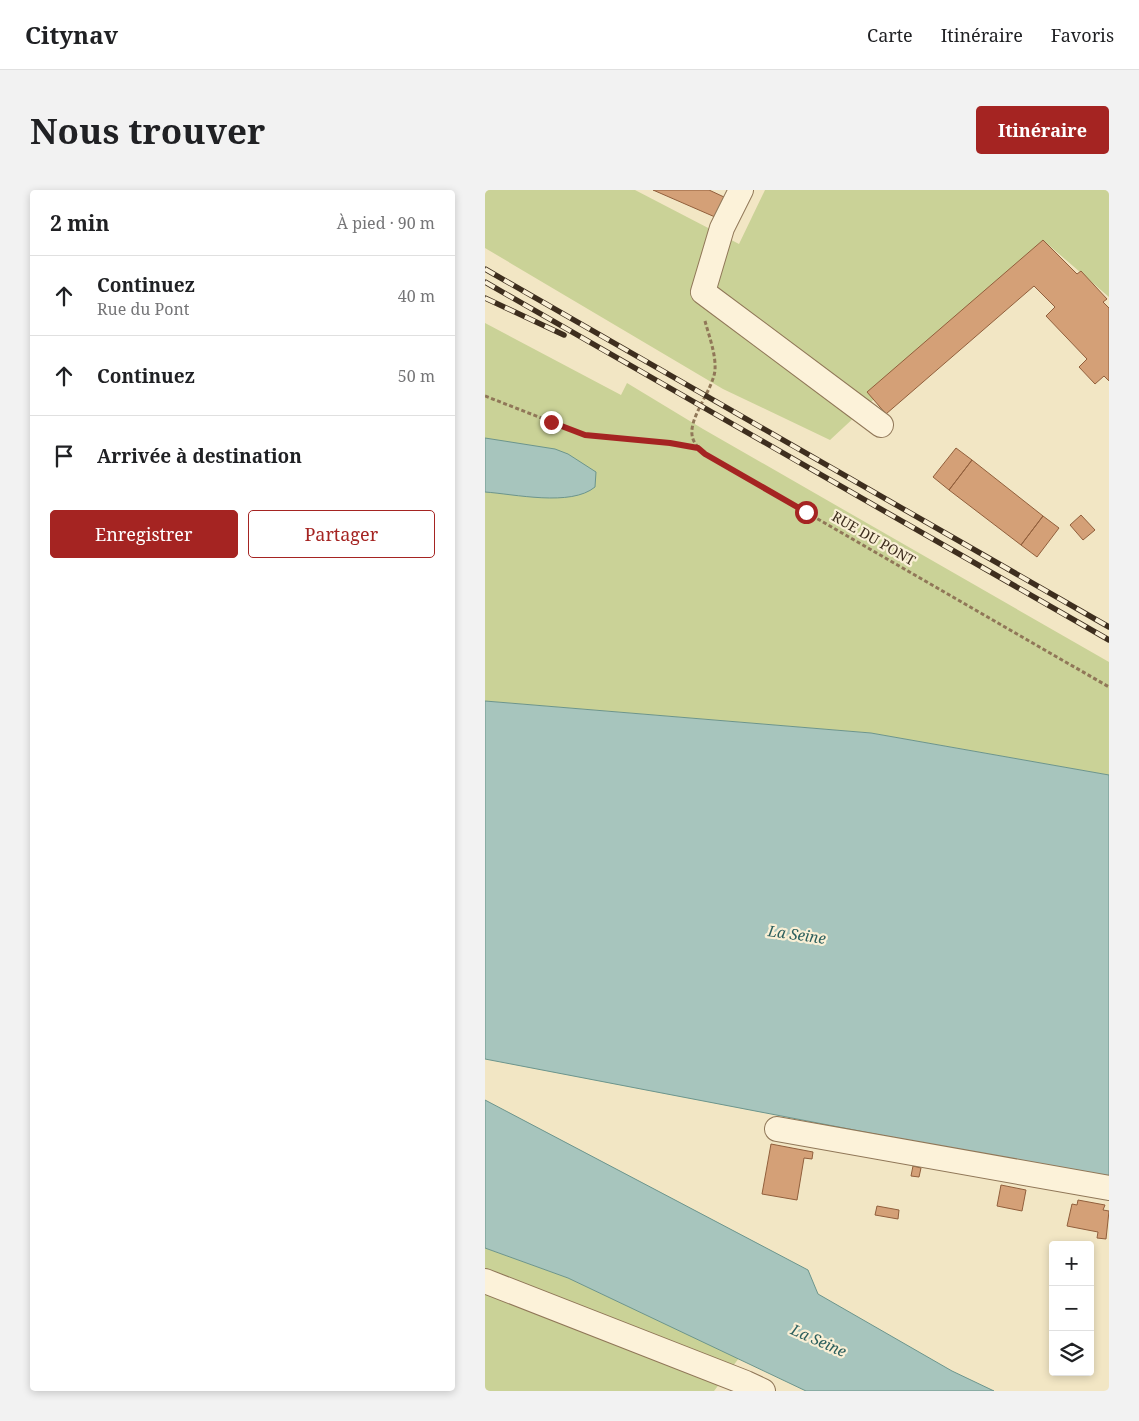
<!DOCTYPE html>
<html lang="fr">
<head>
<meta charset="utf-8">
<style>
  :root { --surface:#fff; --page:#f2f2f2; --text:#202124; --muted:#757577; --line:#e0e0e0; --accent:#a52422 }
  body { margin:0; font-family:"Noto Serif",serif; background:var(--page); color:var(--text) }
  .controls { position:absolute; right:15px; bottom:15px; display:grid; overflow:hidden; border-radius:5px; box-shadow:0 2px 8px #0003 }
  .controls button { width:45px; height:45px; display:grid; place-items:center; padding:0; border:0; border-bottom:1px solid var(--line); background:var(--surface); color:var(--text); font:25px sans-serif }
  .stop { position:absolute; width:15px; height:15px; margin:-11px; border:4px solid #a52422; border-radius:50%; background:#fff }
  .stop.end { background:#a52422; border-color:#fff; box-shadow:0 1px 5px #0008 }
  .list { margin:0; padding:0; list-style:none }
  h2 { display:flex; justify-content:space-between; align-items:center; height:65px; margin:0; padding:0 20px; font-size:21px }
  h2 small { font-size:16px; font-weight:400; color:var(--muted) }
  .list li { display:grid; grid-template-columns:32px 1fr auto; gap:15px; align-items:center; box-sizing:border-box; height:80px; padding:0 20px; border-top:1px solid var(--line) }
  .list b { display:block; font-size:19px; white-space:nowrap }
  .list p { margin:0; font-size:16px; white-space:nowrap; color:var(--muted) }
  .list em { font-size:16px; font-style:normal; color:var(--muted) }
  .actions { display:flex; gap:10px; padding:15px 20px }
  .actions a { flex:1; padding:11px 0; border:1px solid var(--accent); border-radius:5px; text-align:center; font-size:18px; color:var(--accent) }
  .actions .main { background:var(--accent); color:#fff }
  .icon { flex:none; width:28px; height:28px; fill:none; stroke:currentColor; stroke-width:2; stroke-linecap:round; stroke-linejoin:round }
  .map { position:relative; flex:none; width:624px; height:1201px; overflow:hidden; border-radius:5px }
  header { display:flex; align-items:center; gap:30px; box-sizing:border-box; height:70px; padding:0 25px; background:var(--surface); border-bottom:1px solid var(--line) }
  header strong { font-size:24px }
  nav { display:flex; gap:28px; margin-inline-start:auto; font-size:18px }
  .intro { display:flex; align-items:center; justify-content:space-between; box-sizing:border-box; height:120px; padding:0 30px }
  h1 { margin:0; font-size:35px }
  .button { padding:12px 22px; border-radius:5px; background:var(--accent); color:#fff; font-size:18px; font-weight:700 }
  main { display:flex; gap:30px; padding:0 30px }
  aside { flex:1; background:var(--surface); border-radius:5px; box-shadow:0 2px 8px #0003 }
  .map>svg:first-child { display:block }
</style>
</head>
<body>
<header>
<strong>Citynav</strong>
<nav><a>Carte</a><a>Itinéraire</a><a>Favoris</a></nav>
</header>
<div class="intro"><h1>Nous trouver</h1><a class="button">Itinéraire</a></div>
<main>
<aside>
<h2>2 min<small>À pied · 90 m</small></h2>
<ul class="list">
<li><svg class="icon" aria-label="ahead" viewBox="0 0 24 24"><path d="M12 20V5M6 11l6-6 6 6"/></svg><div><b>Continuez</b><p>Rue du Pont</p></div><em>40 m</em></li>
<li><svg class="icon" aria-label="ahead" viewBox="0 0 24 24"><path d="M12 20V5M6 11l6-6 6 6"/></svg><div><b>Continuez</b></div><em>50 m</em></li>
<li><svg class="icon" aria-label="arrive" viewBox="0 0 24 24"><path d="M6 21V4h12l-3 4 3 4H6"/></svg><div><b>Arrivée à destination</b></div></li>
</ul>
<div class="actions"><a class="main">Enregistrer</a><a>Partager</a></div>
</aside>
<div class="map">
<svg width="624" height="1201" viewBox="0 0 624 1201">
  <rect width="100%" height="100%" fill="#f2e6c4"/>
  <!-- green -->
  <path fill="#cad297" d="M0,0H150L254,54L280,0H624V107L559,51L345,250L238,199L0,58Z
    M0,133L136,205L142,193L218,239L624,472V585L386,543L0,511Z
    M0,1058L83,1088L254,1168L229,1201H0Z"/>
  <!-- water -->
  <path fill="#a7c5bd" stroke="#6c958c" d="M0,248L70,259L83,264L111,282L110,297C86,317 29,304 0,302Z
    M0,511L386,543L624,585V989L0,869Z
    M0,910L323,1080L333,1104L467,1181L509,1201H321L83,1088L0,1058Z"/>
  <!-- building -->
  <path fill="#d4a077" stroke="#915f3c" d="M168,0H224L239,7L230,27Z
    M558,50L592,84L596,81L622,109L618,112L624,118V191L619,186L610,194L594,177L602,169L561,126L570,117L549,96L401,224L382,202Z
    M471,258L487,270L464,300L448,287Z
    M487,270L558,326L536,355L464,300Z
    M596,325L610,340L598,350L585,335Z
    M558,326L574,338L552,367L536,355Z
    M286,954L328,962L327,969L319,968L312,1010L277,1004Z
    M428,976L436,978L434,987L426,986Z
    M516,995L541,1000L537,1021L512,1016Z
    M593,1010L620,1015L618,1020L624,1021L621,1049L612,1048L613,1042L582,1036L587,1014L592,1015Z
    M392,1016L414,1020L413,1029L390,1025Z"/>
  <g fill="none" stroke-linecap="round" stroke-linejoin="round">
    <defs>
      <path id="minor" d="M256,0L237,38L218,102L396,235
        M292,939L624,998
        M0,1091L261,1193L278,1201"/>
    </defs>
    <!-- minor casing -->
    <use href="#minor" stroke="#907758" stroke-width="26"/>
    <!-- path -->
    <path stroke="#907758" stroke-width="3" stroke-dasharray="4 2.5" stroke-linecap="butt" d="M220,131C224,146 231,164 230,180C228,201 201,230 208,249C210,255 215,259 220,264L624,497
      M0,206L100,245L185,253L213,258"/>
    <!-- minor -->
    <use href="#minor" stroke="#fcf2d9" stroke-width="24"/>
    <defs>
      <path id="rail" d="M0,79L624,437
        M0,92L624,450
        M0,108L79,145"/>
    </defs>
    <!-- rail casing -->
    <use href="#rail" stroke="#3e2e1e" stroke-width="5.5"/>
    <!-- rail -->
    <use href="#rail" stroke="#f9efd5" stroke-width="4" stroke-dasharray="11" stroke-linecap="butt"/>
  </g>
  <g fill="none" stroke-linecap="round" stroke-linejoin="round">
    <!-- route -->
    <path stroke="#a52422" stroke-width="6" d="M66,232L100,245L185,253L213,258L220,264L321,322"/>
  </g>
  <g text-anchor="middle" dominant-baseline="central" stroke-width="4.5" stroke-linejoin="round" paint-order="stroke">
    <!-- street labels -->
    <g font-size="14" fill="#3e2e1e" stroke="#f9efd5">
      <text transform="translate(389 348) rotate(30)">RUE DU PONT</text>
    </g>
    <!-- water labels -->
    <g font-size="15" font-style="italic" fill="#2c5f5d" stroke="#f9efd5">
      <text transform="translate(312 744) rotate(8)">La Seine</text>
      <text transform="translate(334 1150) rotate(24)">La Seine</text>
    </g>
  </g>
</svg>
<div class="controls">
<button>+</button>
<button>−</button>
<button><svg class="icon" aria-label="layers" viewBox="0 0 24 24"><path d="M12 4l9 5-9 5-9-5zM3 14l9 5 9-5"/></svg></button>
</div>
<div class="stop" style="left:321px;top:322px"></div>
<div class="stop end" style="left:66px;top:232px"></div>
</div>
</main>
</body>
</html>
